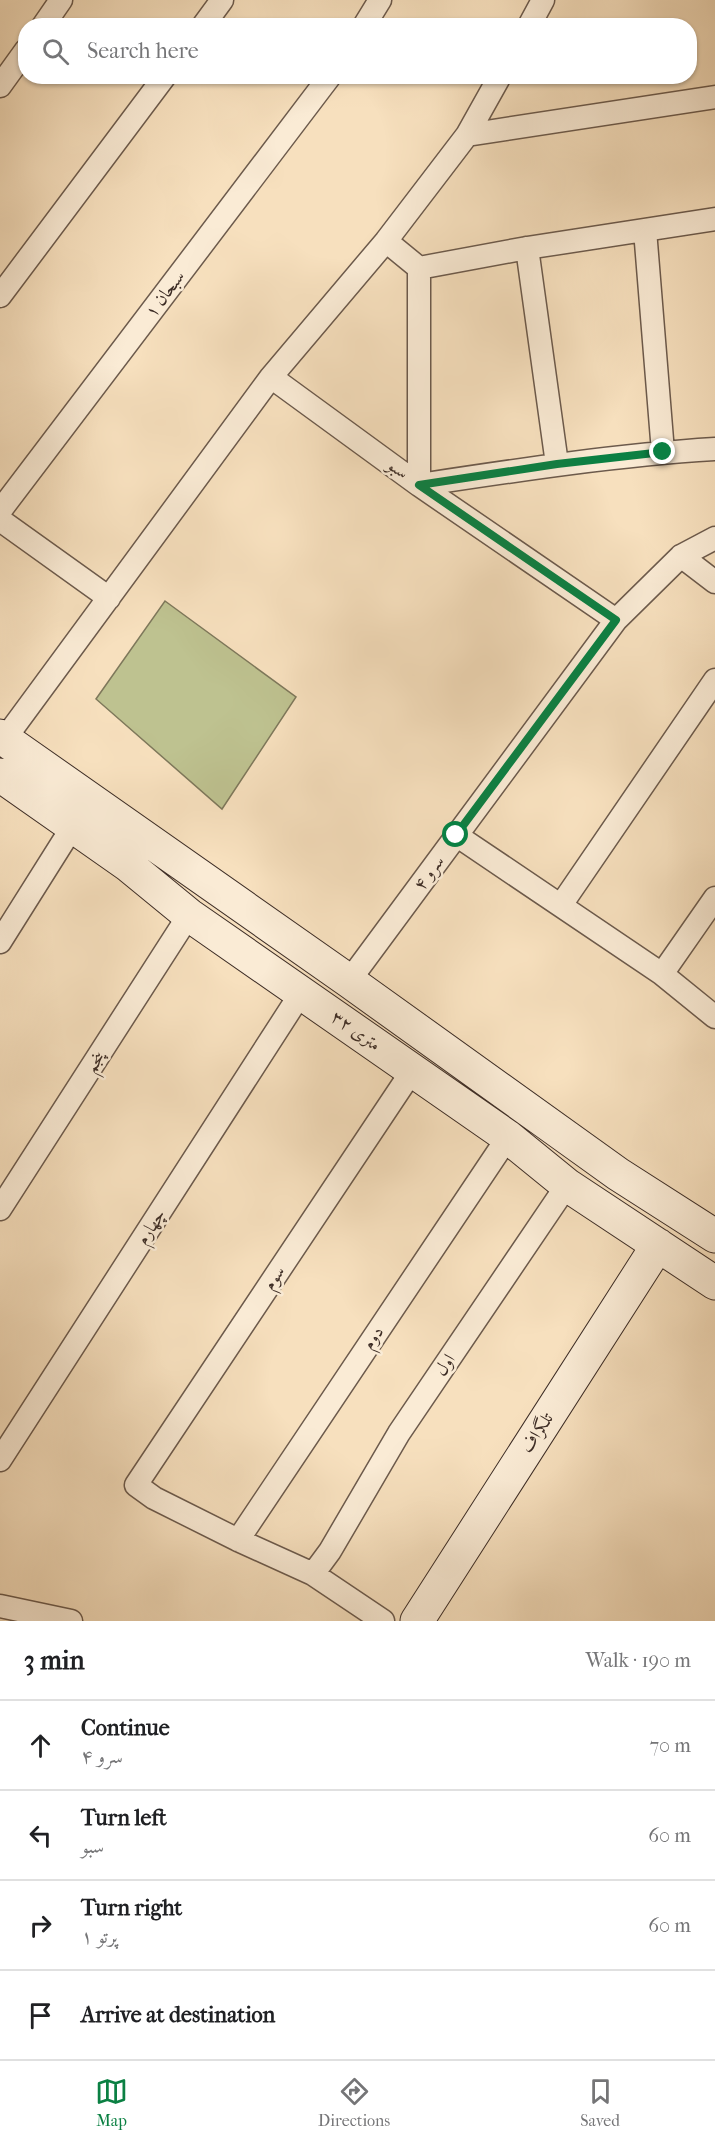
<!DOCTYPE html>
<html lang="en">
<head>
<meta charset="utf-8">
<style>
  :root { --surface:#fff; --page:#f6f6f6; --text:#202124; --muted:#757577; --line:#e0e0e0; --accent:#0b8043 }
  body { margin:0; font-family:"IM FELL French Canon",Amiri,serif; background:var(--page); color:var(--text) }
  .stop { position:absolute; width:18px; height:18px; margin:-14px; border:4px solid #0b8043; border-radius:50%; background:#fff }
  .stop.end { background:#0b8043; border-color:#fff; box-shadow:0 2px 6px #0008 }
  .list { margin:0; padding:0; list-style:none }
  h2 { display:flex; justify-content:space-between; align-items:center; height:78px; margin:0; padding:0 24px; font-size:26px }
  h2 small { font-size:20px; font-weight:400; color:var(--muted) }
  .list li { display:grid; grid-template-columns:39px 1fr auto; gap:18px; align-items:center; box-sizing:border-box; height:90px; padding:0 24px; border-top:2px solid var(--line) }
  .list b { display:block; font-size:22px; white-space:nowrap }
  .list p { margin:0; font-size:20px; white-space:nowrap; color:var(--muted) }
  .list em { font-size:20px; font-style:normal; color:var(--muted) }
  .icon { flex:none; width:33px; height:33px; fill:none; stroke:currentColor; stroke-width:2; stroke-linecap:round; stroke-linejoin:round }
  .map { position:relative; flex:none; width:715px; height:1621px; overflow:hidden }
  .search { position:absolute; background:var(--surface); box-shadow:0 2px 4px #0004; left:18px; right:18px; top:18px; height:66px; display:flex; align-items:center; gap:15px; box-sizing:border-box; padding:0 21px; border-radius:24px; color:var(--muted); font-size:22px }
  .sheet { height:438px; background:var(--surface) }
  nav { display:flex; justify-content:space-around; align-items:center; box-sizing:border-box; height:84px; border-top:2px solid var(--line); background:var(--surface); font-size:16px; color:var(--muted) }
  nav a { display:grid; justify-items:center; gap:3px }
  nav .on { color:var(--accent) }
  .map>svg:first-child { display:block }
</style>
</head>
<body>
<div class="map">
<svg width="715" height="1621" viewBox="0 0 715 1621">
  <rect width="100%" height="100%" fill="#f7e0be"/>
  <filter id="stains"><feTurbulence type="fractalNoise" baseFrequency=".00333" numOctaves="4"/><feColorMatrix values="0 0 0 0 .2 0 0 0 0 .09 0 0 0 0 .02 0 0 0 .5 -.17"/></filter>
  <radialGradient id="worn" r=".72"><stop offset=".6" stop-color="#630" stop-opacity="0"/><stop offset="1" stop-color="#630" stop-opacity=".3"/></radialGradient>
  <!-- green -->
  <path fill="#bec290" stroke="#7e785b" stroke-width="1.5" d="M165,601L296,697L222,809L96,699Z"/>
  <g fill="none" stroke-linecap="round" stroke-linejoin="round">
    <defs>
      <path id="street" d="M43,26L61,0
        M203,26L222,0
        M364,26L380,0
        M529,26L543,0
        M0,86L26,50
        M467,135L715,97
        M645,230L663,452
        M386,241L419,268V485C518,470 616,455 715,449
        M527,248L557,464
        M419,268L527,248L715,219
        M0,296L165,76
        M271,377L419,485L616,620
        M0,511L330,76
        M0,520L109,598
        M681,556L715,582
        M4,740L271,377L386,241L467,135L500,76
        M456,835L662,974L715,1017
        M561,905L715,680
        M0,942L73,826
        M662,974L715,898
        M349,981L616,620L681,556L715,538
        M412,1071L136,1485L154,1498L238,1540L313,1574L330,1551L399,1433L567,1185
        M0,1209L189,915
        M0,1460L301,993
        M238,1540L508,1137
        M313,1574L383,1621
        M0,1606L71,1621"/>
      <path id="secondary" d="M0,736L349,981L618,1174L715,1236
        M0,775L128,865L189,915L508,1137L567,1185L715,1283
        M417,1621L658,1245"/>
    </defs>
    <!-- street casing -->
    <use href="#street" stroke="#6c5a4c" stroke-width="25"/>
    <!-- secondary casing -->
    <use href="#secondary" stroke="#3d2d26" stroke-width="35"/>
    <!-- street -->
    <use href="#street" stroke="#faebd5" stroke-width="22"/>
    <!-- secondary -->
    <use href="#secondary" stroke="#faebd5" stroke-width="33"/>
  </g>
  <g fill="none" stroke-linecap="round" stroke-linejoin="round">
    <!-- route -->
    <path stroke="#0b8043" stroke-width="8" d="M456,835L616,620L419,485L557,464L663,452"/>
  </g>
  <g text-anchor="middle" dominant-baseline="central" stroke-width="5" stroke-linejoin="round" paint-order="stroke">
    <!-- street labels -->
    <g font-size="18" fill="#3d2d26" stroke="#faebd5">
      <text transform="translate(165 294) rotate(-53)">سبحان ۱</text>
      <text transform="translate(398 469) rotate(36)">سبو</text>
      <text transform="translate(429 873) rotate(-54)">سرو ۴</text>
      <text transform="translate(356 1031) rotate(35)">۳۲ متری</text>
      <text transform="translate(95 1062) rotate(-57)">پنجم</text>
      <text transform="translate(151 1227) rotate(-57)">چهارم</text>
      <text transform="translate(274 1278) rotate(-56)">سوم</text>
      <text transform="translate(373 1338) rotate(-56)">دوم</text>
      <text transform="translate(445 1365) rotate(-56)">اول</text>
      <text transform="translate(537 1433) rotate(-57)">تلگراف</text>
    </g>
  </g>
  <rect width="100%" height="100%" filter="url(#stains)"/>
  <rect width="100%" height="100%" fill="url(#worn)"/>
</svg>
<div class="stop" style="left:456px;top:835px"></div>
<div class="stop end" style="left:663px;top:452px"></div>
<div class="search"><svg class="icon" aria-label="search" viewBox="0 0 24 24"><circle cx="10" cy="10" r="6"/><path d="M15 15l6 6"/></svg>Search here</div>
</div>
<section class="sheet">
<h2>3 min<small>Walk · 190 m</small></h2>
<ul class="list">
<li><svg class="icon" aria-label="ahead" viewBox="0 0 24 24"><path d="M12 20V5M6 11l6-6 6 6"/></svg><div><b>Continue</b><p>سرو ۴</p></div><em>70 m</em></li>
<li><svg class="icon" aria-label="left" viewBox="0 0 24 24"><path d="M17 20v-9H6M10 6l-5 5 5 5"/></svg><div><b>Turn left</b><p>سبو</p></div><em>60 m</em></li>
<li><svg class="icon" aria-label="right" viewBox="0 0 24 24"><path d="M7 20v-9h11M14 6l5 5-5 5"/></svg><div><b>Turn right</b><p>پرتو ۱</p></div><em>60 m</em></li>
<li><svg class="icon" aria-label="arrive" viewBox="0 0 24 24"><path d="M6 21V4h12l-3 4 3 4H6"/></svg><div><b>Arrive at destination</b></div></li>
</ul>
</section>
<nav>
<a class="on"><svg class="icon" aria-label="map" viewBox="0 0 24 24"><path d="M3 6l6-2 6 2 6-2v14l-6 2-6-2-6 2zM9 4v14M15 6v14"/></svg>Map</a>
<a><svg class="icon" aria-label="directions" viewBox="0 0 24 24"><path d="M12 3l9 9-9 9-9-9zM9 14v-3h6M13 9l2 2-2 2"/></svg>Directions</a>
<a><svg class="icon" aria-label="saved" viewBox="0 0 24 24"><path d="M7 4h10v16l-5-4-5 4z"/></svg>Saved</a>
</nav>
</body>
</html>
